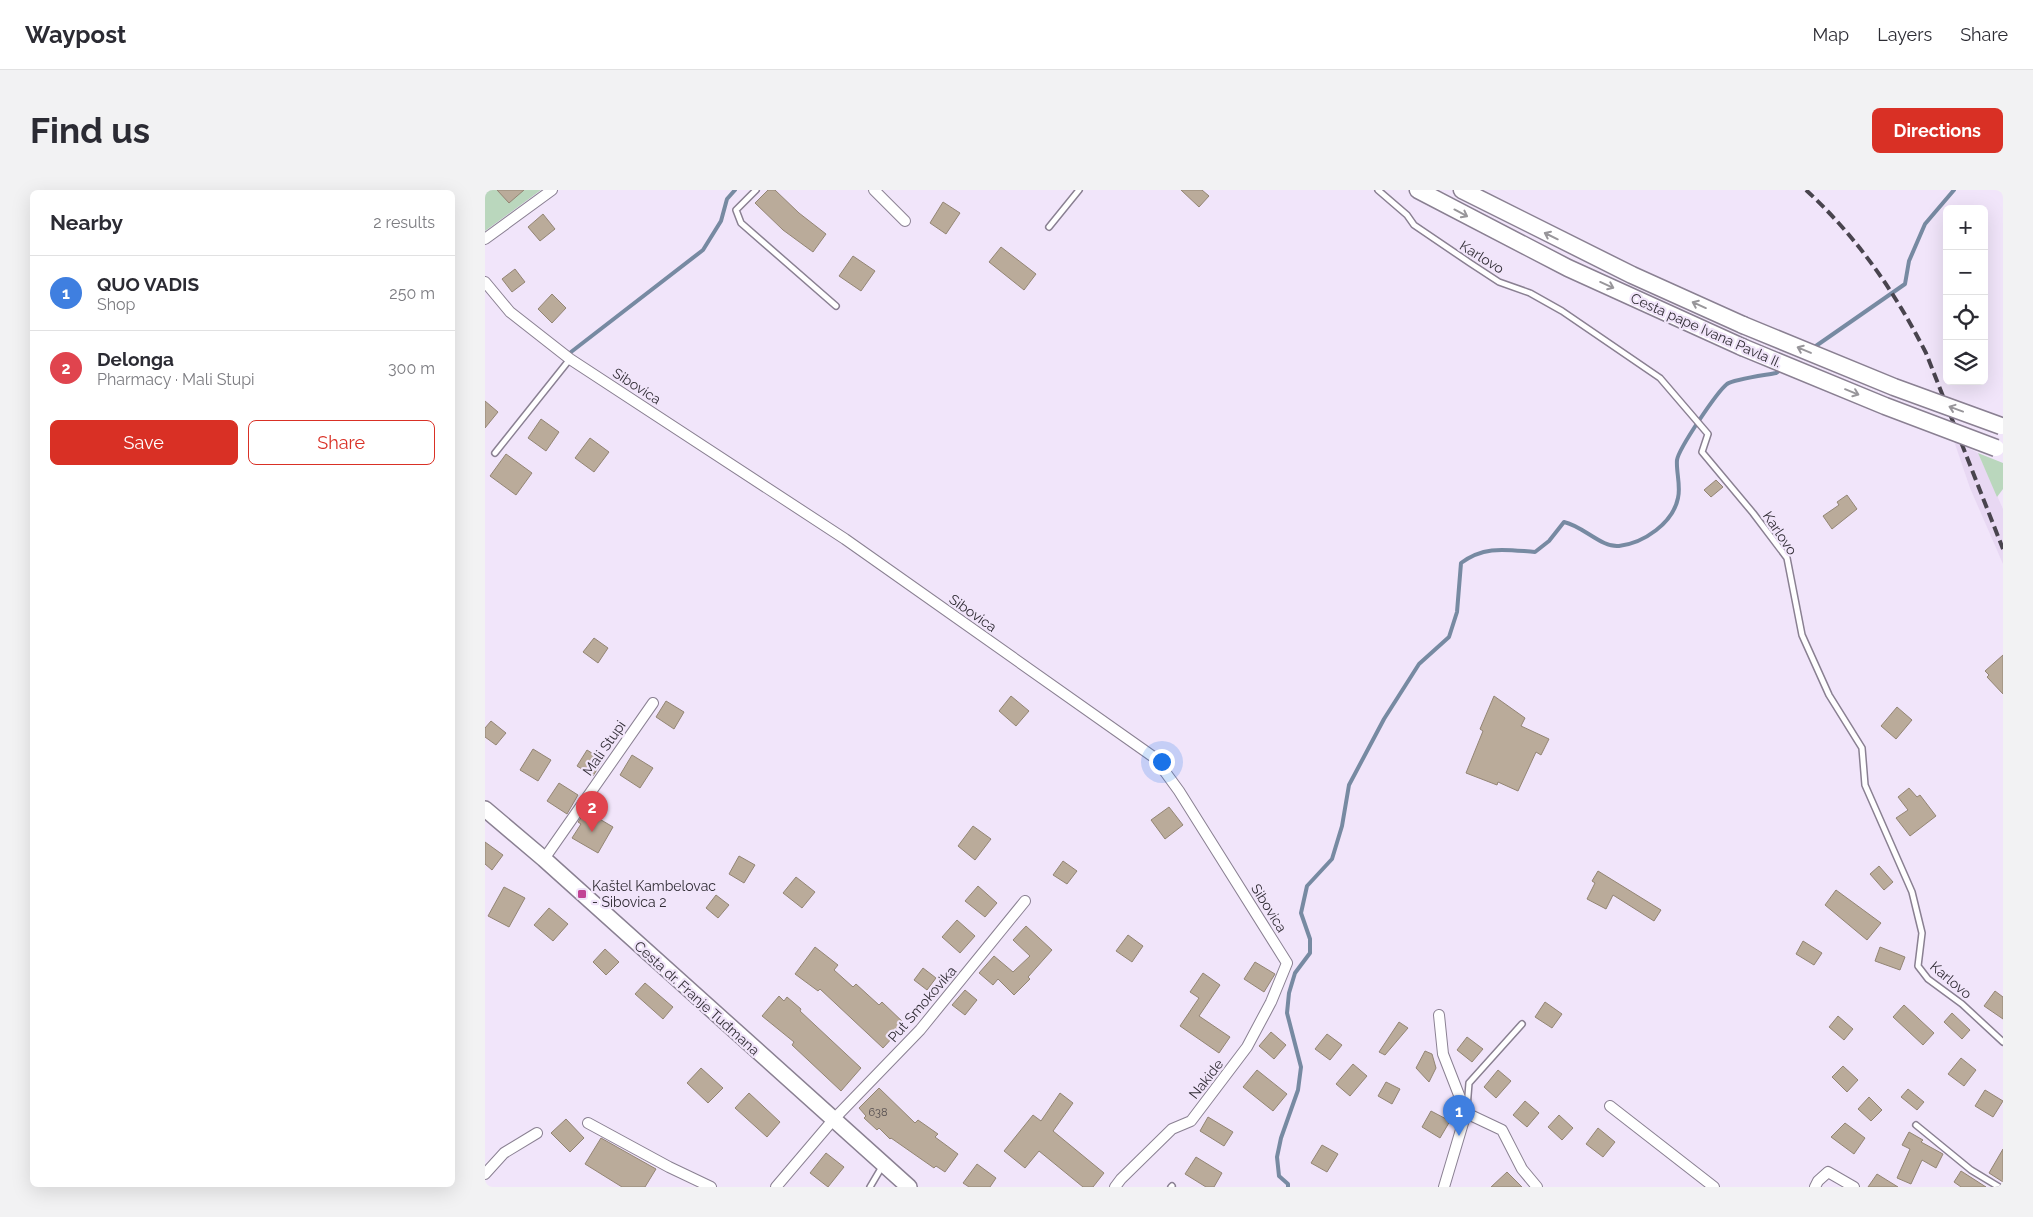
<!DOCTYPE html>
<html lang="en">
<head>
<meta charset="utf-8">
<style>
  :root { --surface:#fff; --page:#f2f2f3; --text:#2b2b33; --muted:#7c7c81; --line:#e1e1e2; --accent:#d93025 }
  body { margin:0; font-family:Raleway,sans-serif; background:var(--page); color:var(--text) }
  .controls { position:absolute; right:15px; top:15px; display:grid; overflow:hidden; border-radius:8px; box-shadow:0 5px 20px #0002 }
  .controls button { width:45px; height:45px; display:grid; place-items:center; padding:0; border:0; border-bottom:1px solid var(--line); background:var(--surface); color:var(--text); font:25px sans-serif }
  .you { position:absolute; left:676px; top:571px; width:18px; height:18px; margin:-12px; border:4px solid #fff; border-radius:50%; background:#1a73e8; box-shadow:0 0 0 8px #1a73e833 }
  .badge { display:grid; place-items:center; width:32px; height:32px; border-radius:50%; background:var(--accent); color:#fff; font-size:16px; font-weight:700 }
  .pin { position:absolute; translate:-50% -41px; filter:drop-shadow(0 1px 2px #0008) }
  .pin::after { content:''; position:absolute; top:26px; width:18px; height:15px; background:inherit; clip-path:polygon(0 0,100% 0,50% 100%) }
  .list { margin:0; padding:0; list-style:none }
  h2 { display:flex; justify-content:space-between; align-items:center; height:65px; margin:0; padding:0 20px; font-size:21px }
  h2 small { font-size:16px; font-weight:400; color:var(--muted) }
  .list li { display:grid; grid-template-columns:32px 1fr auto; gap:15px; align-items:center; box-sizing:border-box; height:75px; padding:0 20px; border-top:1px solid var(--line) }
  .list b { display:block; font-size:19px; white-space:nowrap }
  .list p { margin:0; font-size:16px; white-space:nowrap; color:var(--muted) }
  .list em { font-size:16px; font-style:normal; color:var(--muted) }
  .actions { display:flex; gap:10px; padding:15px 20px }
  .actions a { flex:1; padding:11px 0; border:1px solid var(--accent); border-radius:8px; text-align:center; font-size:18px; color:var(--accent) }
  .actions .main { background:var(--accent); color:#fff }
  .icon { flex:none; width:28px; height:28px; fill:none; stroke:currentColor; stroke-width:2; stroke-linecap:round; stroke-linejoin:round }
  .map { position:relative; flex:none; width:1518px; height:997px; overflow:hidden; border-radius:8px }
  header { display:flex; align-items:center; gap:30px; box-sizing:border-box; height:70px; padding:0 25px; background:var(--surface); border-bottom:1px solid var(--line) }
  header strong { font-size:24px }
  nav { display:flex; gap:28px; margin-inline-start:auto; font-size:18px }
  .intro { display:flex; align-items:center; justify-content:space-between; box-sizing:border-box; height:120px; padding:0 30px }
  h1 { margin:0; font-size:35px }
  .button { padding:12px 22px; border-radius:8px; background:var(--accent); color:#fff; font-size:18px; font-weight:700 }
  main { display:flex; gap:30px; padding:0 30px }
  aside { flex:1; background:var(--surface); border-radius:8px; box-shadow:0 5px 20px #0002 }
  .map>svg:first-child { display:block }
</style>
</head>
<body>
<header>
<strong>Waypost</strong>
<nav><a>Map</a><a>Layers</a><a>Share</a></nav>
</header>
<div class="intro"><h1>Find us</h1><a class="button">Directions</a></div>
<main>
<aside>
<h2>Nearby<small>2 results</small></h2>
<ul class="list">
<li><span class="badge" style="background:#3f7fe0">1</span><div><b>QUO VADIS</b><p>Shop</p></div><em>250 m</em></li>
<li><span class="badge" style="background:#e0444e">2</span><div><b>Delonga</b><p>Pharmacy · Mali Stupi</p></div><em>300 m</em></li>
</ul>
<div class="actions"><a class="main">Save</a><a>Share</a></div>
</aside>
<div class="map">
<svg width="1518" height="997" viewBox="0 0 1518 997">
  <rect width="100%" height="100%" fill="#f1e5fa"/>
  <!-- built -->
  <path fill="#e8d8f3" d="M1469,251L1493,263L1518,319V374L1485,298Z"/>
  <!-- green -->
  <path fill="#bad7bd" d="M0,0H56L0,41Z
    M1493,263L1518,273V299L1512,307Z"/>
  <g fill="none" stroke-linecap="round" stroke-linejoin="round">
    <!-- stream -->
    <path stroke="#778aa2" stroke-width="4" d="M1328,158L1420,94L1424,71L1440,34L1469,0
      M86,162L218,60L236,31L242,9L250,0
      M803,997V994L794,986L792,967L796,948L813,900L816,877L802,823L804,803L810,783L825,763V749L816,723L822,696L847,669L857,636L864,595L899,529L934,474L964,447L972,422L976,373C1000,355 1022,360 1050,362L1064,351L1079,332C1098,336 1117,358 1134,356C1159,353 1188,333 1193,308C1196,296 1191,282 1192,270C1194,258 1232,202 1242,194C1249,189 1281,185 1291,183L1297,179"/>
  </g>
  <!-- building -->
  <path fill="#baab9a" stroke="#938574" d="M12,0H39L24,13Z
    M283,0H290L314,23L341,44L328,62L298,40L270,13Z
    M696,0H717L724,6L714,17Z
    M458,12L475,23L461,44L445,33Z
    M58,24L70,39L55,51L43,37Z
    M516,57L551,84L539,100L504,72Z
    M368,66L390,81L376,101L354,86Z
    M30,79L40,92L27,102L17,89Z
    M67,104L81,118L67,133L53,119Z
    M0,211L13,222L0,238Z
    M56,229L74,242L61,261L43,248Z
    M105,248L124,262L109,282L90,268Z
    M21,264L47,283L31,305L5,286Z
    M1231,290L1238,297L1226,307L1219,300Z
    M1362,305L1372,319L1347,339L1338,326L1354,315L1352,312Z
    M109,448L123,458L113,473L98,462Z
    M1518,465V504L1502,487L1504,485L1500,481Z
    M526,506L544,521L531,536L514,521Z
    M1009,506L1040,528L1036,536L1064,549L1056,565L1051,562L1033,601L1013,592L1012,595L981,583L998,541L995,539Z
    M181,511L199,522L189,539L171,527Z
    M1412,517L1427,530L1411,549L1396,536Z
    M6,531L21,543L11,555L0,547V538Z
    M48,559L66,570L53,591L35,580Z
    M102,560L118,570L108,586L92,576Z
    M147,565L168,578L155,598L135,585Z
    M74,593L93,605L82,624L62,611Z
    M1424,598L1432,607L1435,605L1451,626L1425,646L1411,628L1423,620L1413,607Z
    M684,617L698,635L680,649L666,630Z
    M101,621L128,637L113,663L87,648L96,634L93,632Z
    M488,636L506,649L490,670L473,656Z
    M0,652L18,665L7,680L0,674Z
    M254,666L270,675L259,693L244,684Z
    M578,671L592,681L582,694L568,685Z
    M1394,676L1408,692L1399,700L1385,684Z
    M1113,681L1176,720L1169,731L1128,705L1121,719L1102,709L1110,693L1107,691Z
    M311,687L330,702L317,718L298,703Z
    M493,696L512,713L500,727L480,711Z
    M19,697L40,708L24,737L3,726Z
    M1351,700L1396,733L1382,750L1340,715Z
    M231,705L244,715L233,728L221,718Z
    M64,718L83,734L68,751L49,735Z
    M472,730L490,746L475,763L457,747Z
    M541,736L567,760L543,787L545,789L529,805L513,789L508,795L494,783L509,766L528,782L545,766L528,750Z
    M643,745L658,756L647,772L631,761Z
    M1318,751L1337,763L1329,775L1311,764Z
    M330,757L353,775L349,780L368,797L371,794L394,815L397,812L420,834L398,858L335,799L333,801L310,784Z
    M1395,757L1420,767L1415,780L1390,771Z
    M120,759L134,772L121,785L108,772Z
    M770,772L790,784L779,802L759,789Z
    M438,778L451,788L442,800L429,790Z
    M718,783L735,795L714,826L745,847L734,863L695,836L714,808L705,802Z
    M160,793L188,817L178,829L150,804Z
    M480,800L492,810L480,825L467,815Z
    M1510,801L1518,807V829L1499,816Z
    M294,806L299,811L302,807L316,819L315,821L376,878L356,901L307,855L309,852L277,826Z
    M1060,812L1077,824L1067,838L1050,827Z
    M1419,815L1449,843L1438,855L1408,827Z
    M1467,823L1485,840L1477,849L1459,832Z
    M1353,826L1368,839L1359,850L1344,837Z
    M914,832L923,838L900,865L894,862Z
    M786,842L801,855L789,869L774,856Z
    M842,844L857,855L845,870L830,859Z
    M982,847L998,859L987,872L972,860Z
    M940,861L947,864L951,878L944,892L931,878Z
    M1476,868L1491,880L1479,896L1463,884Z
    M868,874L882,886L865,906L851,894Z
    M1358,876L1373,890L1362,902L1347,887Z
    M216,878L238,898L223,913L202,893Z
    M772,880L802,904L788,921L758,897Z
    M1013,880L1026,891L1011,908L999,897Z
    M901,892L915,899L907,914L893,906Z
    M394,898L430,933L433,930L453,944L450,947L473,964L460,982L451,976L449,978L406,948L405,949L394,938L392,940L379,928L381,926L374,918Z
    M1423,899L1439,912L1432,920L1416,907Z
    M1500,900L1518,911L1508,927L1490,916Z
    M264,903L295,932L282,947L250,918Z
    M575,903L588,913L568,941L619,983L608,997H598L554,961L540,978L519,961L548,925L556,931Z
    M1384,907L1397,920L1386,931L1373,919Z
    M1040,911L1054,923L1042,937L1028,925Z
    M946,921L965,931L955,948L937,937Z
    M1074,925L1088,938L1077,950L1063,937Z
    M723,927L748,942L739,956L715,941Z
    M81,929L99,948L85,962L66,943Z
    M1360,933L1380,948L1369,964L1346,947Z
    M1113,938L1130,952L1118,967L1101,954Z
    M1424,942L1438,950L1436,952L1458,964L1451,978L1437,970L1426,994L1412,988L1425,959L1417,955Z
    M116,948L171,979L160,997H137L100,974Z
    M837,955L853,964L842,982L826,973Z
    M1518,959V992L1504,983Z
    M341,963L359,977L343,997L325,983Z
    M711,967L737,983L729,997H721L700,984Z
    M492,974L511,988L505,997H484L478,993Z
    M1476,981L1501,997H1476L1469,992Z
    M1022,982L1037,997H1006Z
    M1392,984L1413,997H1383Z"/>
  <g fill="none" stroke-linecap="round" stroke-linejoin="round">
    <defs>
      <path id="service" d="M271,0L251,20L256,33L351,116
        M893,0L922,25L929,35L985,73L1014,92L1045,103L1077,121L1175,188L1223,244L1217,262L1268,323L1302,368L1317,445L1344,505L1377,558L1380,595L1427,702L1437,743L1433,776L1443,789L1477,814L1518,852
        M564,37L594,0
        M10,263L85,169
        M982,918L984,893L1037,834
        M1431,935L1486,980L1514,997
        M385,997L398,975
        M686,997L687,996"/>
      <path id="minor" d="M389,0L420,31
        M0,49L67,0
        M0,92L25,122L85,169L360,349L670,568L694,601L802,773L786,812L762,857L706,931L687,939L636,989L630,997
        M59,669L168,513
        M954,825L958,864L981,923L959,997
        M1125,916L1229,997
        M981,923L1017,940L1037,979L1052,997
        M103,933L184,977L226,997
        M0,984L19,963L52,943
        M291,997L348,930L435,840L540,711
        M1330,997L1333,991L1343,982L1369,997"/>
      <path id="secondary" d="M0,619L59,669L424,997"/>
      <path id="primary" d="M933,0L1083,78L1257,157
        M977,0L1147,85L1258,135"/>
    </defs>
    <!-- service casing -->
    <use href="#service" stroke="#8a8092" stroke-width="8"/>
    <!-- minor casing -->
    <use href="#minor" stroke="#8a8092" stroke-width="12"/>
    <!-- secondary casing -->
    <use href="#secondary" stroke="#8a8092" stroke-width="18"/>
    <!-- primary casing -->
    <use href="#primary" stroke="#8a8092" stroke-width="19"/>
    <!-- service -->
    <use href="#service" stroke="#fff" stroke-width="5"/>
    <!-- minor -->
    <use href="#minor" stroke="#fff" stroke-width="10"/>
    <!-- secondary -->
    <use href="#secondary" stroke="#fff" stroke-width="15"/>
    <!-- primary -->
    <use href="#primary" stroke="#fff" stroke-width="16"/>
    <!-- rail -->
    <path stroke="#49444e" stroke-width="4" stroke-dasharray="10 5" stroke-linecap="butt" d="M1321,0C1372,47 1410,102 1441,163L1518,359"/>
    <defs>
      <path id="primary-bridge" d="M1258,135L1409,197L1516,236
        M1257,157L1400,216L1511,258"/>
    </defs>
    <!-- primary-bridge casing -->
    <use href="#primary-bridge" stroke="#8a8092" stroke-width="19" stroke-linecap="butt"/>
    <!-- primary-bridge -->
    <use href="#primary-bridge" stroke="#fff" stroke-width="16"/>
  </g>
  <!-- one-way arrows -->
  <defs><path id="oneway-shaft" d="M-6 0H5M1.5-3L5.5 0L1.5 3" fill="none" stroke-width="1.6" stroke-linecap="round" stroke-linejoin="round" transform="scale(1.25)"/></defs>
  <g stroke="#98969a">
    <use href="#oneway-shaft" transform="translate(976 23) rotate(28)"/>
    <use href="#oneway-shaft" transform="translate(1066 46) rotate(-154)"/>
    <use href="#oneway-shaft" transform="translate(1122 95) rotate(24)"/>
    <use href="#oneway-shaft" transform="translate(1214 115) rotate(-156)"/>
    <use href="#oneway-shaft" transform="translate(1319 160) rotate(-157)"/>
    <use href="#oneway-shaft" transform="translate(1367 202) rotate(22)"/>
    <use href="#oneway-shaft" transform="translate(1471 219) rotate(-160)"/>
  </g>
  <!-- markers -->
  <rect fill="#c24595" stroke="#f1e5fa" stroke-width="2" x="92" y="699" width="10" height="10" rx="2.5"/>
  <g text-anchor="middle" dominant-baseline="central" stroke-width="4.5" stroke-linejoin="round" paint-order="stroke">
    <!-- number labels -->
    <g font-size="11" fill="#534c4e">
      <text x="393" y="922">638</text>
    </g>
    <!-- street labels -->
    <g font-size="14" fill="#312d35" stroke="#f1e5fa">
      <text transform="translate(997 67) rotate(32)">Karlovo</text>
      <text transform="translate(1221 140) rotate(24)">Cesta pape Ivana Pavla II.</text>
      <text transform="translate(152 196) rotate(33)">Sibovica</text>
      <text transform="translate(1295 343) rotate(56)">Karlovo</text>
      <text transform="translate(488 423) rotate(35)">Sibovica</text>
      <text transform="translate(119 558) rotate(-55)">Mali Stupi</text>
      <text transform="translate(784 718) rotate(58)">Sibovica</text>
      <text transform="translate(1466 790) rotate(40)">Karlovo</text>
      <text transform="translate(212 808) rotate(42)">Cesta dr. Franje Tuđmana</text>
      <text transform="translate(437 814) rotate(-49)">Put Smokovika</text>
      <text transform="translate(721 889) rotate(-52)">Nakide</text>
    </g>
    <!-- poi labels -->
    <g font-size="14" fill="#312d35" stroke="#f1e5fa" text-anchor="start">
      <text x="107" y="696">Kaštel Kambelovac<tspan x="107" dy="16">- Sibovica 2</tspan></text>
    </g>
  </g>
</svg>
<div class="controls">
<button>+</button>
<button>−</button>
<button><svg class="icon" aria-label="locate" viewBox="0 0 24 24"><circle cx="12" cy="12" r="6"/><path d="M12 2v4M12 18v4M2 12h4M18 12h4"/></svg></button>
<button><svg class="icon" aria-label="layers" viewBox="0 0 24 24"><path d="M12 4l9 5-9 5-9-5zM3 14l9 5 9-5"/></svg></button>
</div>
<div class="you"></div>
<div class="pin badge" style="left:974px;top:946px;background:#3f7fe0">1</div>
<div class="pin badge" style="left:107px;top:642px;background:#e0444e">2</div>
</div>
</main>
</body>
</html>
